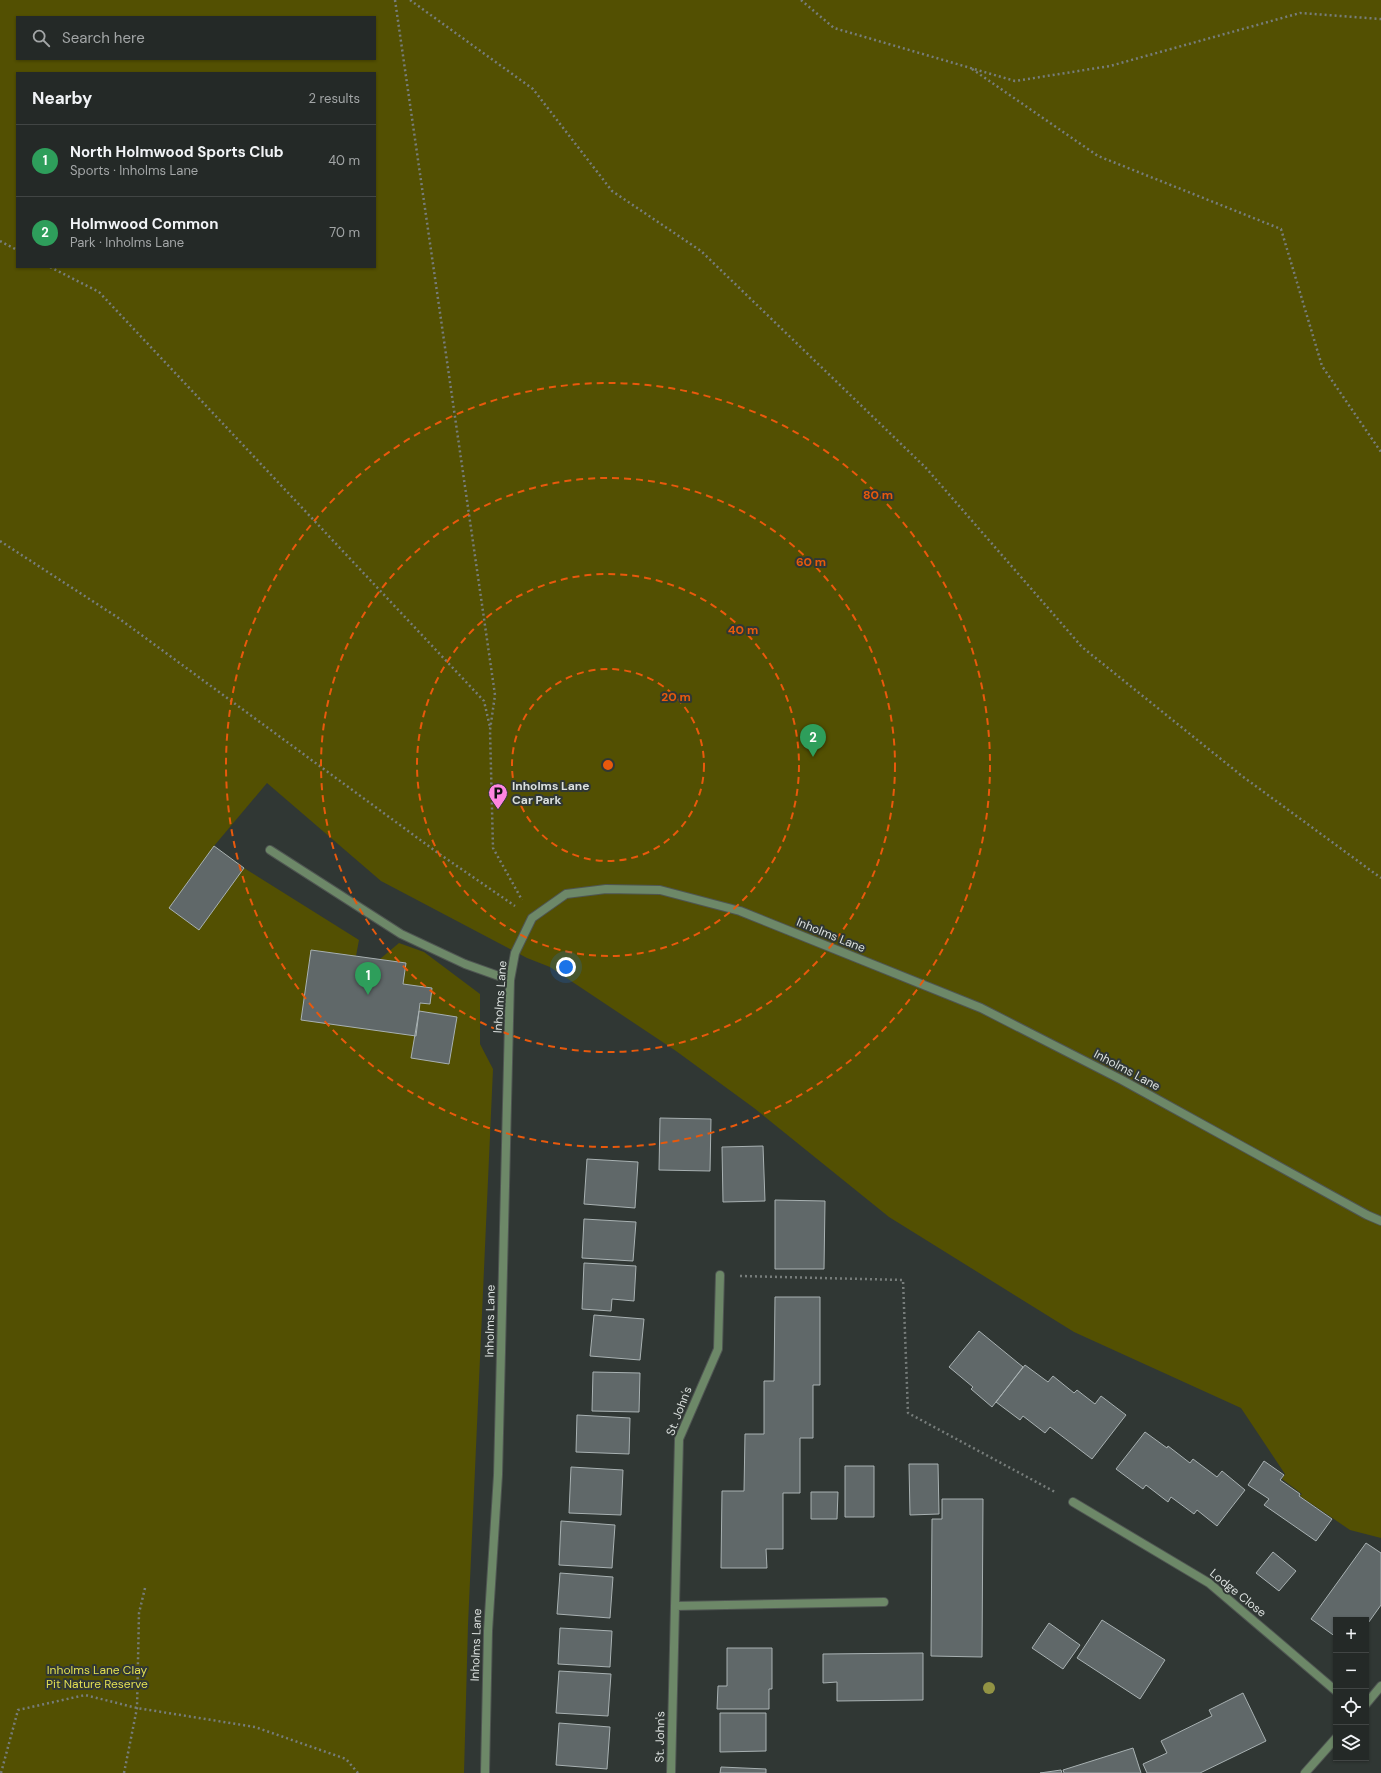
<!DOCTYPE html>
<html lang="en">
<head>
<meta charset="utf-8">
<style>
  :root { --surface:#242927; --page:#303533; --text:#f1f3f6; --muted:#a3a6a7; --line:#414544; --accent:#8abfa5 }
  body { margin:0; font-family:"DM Sans",sans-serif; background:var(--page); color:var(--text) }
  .controls { position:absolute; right:12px; bottom:12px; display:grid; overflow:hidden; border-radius:0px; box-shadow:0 1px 3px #0004 }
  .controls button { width:36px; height:36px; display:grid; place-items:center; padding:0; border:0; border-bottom:1px solid var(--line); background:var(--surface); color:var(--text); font:20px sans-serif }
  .you { position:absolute; left:566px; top:967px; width:14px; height:14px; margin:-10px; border:3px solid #fff; border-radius:50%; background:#1a73e8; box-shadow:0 0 0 6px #1a73e833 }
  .badge { display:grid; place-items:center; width:26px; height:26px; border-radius:50%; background:var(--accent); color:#fff; font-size:13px; font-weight:700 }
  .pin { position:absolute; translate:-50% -33px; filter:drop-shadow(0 1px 2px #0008) }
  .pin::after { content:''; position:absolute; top:21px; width:14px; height:12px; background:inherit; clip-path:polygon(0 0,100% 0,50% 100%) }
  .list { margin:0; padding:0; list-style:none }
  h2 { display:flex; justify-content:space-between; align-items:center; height:52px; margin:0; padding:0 16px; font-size:17px }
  h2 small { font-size:13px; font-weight:400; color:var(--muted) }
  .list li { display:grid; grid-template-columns:26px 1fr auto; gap:12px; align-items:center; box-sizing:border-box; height:72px; padding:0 16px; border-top:1px solid var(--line) }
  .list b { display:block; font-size:15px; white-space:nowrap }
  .list p { margin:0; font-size:13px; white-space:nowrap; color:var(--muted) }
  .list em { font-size:13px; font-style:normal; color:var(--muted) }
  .icon { flex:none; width:22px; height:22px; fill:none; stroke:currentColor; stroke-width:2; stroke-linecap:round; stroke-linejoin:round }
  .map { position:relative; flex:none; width:1381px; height:1773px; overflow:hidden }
  .search { position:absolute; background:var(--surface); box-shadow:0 1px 3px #0004; left:16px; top:16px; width:360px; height:44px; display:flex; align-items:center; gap:10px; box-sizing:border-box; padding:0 14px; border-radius:0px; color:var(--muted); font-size:15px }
  .panel { position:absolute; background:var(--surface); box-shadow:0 1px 3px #0004; left:16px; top:72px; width:360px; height:196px; border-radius:0px }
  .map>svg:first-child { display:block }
</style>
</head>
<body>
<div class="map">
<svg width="1381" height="1773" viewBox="0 0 1381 1773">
  <rect width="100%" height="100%" fill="#303734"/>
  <!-- green -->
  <path fill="#535002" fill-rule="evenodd" d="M0,0H1381V1538L1350,1530L1300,1496L1302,1494L1282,1479L1285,1474L1241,1408L1074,1332L889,1217L754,1108L676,1051L550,967L527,958L381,881L267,783L214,846L244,868L359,940L356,956L311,950L308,976L416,1036L449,1064L456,1017L419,1011L420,1003L430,1004L432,988L403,984L406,963L380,959L399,943L424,952L480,994V1044L493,1069L468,1625L464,1773H0ZM17,17H375V59H17ZM17,73H375V267H17Z"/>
  <!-- building -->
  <path fill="#606869" stroke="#a8b1b2" d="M214,846L244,868L199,930L169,908Z
    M311,950L406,963L403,984L432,988L430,1004L420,1003L416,1036L301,1020Z
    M419,1011L457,1017L449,1064L411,1058Z
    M660,1118L711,1119L710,1171L659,1170Z
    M763,1146L765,1201L723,1202L722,1147Z
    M587,1159L638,1162L635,1208L584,1204Z
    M775,1200L825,1201L824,1269H775Z
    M584,1219L636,1222L633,1261L582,1258Z
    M584,1263L636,1266L634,1301L612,1299L611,1311L582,1309Z
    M775,1297H820V1385H813V1438H800V1493H783V1549H766L767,1568H721L722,1491H744L745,1434H764V1381H774Z
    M594,1315L644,1319L640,1360L590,1356Z
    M979,1331L1023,1367L992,1407L971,1389L973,1387L949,1367Z
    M1025,1365L1048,1382L1053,1376L1074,1393L1077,1390L1095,1404L1101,1396L1126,1415L1092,1459L1050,1427L1045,1433L1023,1416L1020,1420L996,1402Z
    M593,1372L640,1373L639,1412L592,1411Z
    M577,1415L630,1418L629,1454L576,1452Z
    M1145,1432L1167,1448L1168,1446L1190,1463L1193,1459L1217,1477L1222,1471L1245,1490L1217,1526L1197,1510L1194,1514L1171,1497L1168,1502L1146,1485L1143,1489L1116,1469Z
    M1264,1461L1284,1475L1280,1480L1300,1494L1299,1496L1332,1519L1316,1541L1264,1505L1269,1499L1248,1485Z
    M909,1464H938L939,1514L910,1515Z
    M845,1466H874V1517H845Z
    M571,1467L623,1470L621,1515L569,1513Z
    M811,1492H838L837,1519H811Z
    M942,1499H983L982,1657L931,1656L932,1519H942Z
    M561,1521L615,1525L612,1568L559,1565Z
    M1366,1543L1381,1553V1605L1366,1626V1620H1336V1637L1311,1619Z
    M1273,1552L1296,1571L1279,1591L1256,1573Z
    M560,1573L613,1577L610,1618L557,1614Z
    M1102,1620L1165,1660L1140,1699L1077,1658Z
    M1049,1623L1080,1645L1063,1669L1032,1648Z
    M560,1628L612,1631L610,1667L558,1664Z
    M727,1648H772V1689H769V1709H717L718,1686H727Z
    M923,1653V1700L837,1701V1682L823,1683V1654Z
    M559,1671L611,1674L608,1716L556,1713Z
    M1243,1693L1266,1741L1200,1773H1147L1143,1764L1167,1753L1161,1741L1212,1716L1209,1710Z
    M720,1713H766V1751L720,1752Z
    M559,1723L610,1727L607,1769L556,1765Z
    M1133,1748L1141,1773H1064L1063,1770Z
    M721,1767L766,1769V1773H720Z
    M1061,1770L1062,1773H1040Z"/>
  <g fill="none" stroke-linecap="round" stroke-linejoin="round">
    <defs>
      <path id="service" d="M270,850L401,934L465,964L510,980"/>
      <path id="minor" d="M1073,1502L1209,1583L1336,1691
        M675,1606L884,1602
        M1366,1704L1381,1686
        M671,1773L679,1439L718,1349L720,1275
        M1305,1773L1336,1738"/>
      <path id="tertiary" d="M485,1773L488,1631L498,1475L510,980L515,953L532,918L566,894L606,889L660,890L740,911L981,1008L1122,1080L1367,1215L1381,1221"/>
    </defs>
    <!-- service casing -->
    <use href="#service" stroke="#4f5552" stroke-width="10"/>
    <!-- minor casing -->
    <use href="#minor" stroke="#4f5552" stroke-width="10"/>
    <!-- tertiary casing -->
    <use href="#tertiary" stroke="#4f5552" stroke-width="10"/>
    <!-- path -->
    <path stroke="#777d7b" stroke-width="2.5" stroke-dasharray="2 3" stroke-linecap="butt" d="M395,0L495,695L490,730L493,848L522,900
      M410,0L533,89L612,191L701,251L926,468L1082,647L1242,776L1381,878
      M801,0L834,28L1015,81L1110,66L1300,13L1381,19
      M972,69L1098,156L1281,229L1322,366L1381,452
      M0,241L17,250
      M50,267L99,292L484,701L490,727
      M0,541L117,617L438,853L515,906
      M740,1276L903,1280L908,1413L1055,1492
      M1,1773L18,1710L85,1695L137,1708L255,1727L346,1759L358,1773
      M124,1773L137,1708L139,1613L145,1588"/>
    <!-- service -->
    <use href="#service" stroke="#6d8868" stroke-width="8"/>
    <!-- minor -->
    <use href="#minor" stroke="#6d8868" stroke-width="8"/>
    <!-- tertiary -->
    <use href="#tertiary" stroke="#6d8868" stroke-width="8"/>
  </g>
  <!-- trees -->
  <circle fill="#929344" cx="989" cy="1688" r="6"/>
  <!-- distance rings -->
  <g fill="none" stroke="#e8590c" stroke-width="2" stroke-dasharray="7 5">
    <circle cx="608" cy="765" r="96"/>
    <circle cx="608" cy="765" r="191"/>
    <circle cx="608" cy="765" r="287"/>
    <circle cx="608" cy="765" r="382"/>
  </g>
  <!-- icons -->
  <defs>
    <symbol id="parking-pin" viewBox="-11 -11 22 30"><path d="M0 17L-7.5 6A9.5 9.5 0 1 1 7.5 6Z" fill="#fe85e0" stroke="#303734"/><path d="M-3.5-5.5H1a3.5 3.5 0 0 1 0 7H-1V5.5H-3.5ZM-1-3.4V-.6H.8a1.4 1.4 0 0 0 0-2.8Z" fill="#111"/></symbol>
  </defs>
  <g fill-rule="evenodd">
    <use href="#parking-pin" x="487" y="782" width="22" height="30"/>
  </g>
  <g text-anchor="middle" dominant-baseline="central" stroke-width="4" stroke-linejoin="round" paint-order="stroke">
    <!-- poi labels -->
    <g font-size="12" font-weight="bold" fill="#dadfdd" stroke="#303734" text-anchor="start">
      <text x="512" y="786">Inholms Lane<tspan x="512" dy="14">Car Park</tspan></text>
    </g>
    <!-- street labels -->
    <g font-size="12" fill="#dadfdd" stroke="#303734">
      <text transform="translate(831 935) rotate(22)">Inholms Lane</text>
      <text transform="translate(500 997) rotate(-86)">Inholms Lane</text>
      <text transform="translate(1127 1070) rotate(28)">Inholms Lane</text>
      <text transform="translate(490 1321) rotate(-89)">Inholms Lane</text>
      <text transform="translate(679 1411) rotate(-69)">St. John's</text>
      <text transform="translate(1238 1593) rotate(39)">Lodge Close</text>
      <text transform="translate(476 1645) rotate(-88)">Inholms Lane</text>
      <text transform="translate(660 1737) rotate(-89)">St. John's</text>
    </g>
    <!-- park labels -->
    <g font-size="12" fill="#e3df52" stroke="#303734">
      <text x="97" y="1670">Inholms Lane Clay<tspan x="97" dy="14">Pit Nature Reserve</tspan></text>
    </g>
  </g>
  <circle cx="608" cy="765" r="6" fill="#e8590c" stroke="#303734" stroke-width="2"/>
  <g font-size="12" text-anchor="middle" font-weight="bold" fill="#e8590c" stroke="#303734" stroke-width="4" stroke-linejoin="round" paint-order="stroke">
    <text x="878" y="499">80 m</text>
    <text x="811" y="566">60 m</text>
    <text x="743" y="634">40 m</text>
    <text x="676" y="701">20 m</text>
  </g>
</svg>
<div class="controls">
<button>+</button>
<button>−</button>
<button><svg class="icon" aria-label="locate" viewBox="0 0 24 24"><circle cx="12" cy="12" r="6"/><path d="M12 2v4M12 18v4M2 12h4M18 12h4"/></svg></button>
<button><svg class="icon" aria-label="layers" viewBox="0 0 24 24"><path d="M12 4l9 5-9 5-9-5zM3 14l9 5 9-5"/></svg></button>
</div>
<div class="you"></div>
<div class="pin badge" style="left:368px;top:995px;background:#2e9e5b">1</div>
<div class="pin badge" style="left:813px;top:757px;background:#2e9e5b">2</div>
<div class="search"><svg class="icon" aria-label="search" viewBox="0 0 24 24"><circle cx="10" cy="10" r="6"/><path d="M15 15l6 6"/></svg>Search here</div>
<section class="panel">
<h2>Nearby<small>2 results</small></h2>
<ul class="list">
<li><span class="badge" style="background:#2e9e5b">1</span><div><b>North Holmwood Sports Club</b><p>Sports · Inholms Lane</p></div><em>40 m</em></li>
<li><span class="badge" style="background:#2e9e5b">2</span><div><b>Holmwood Common</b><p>Park · Inholms Lane</p></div><em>70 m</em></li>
</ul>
</section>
</div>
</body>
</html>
